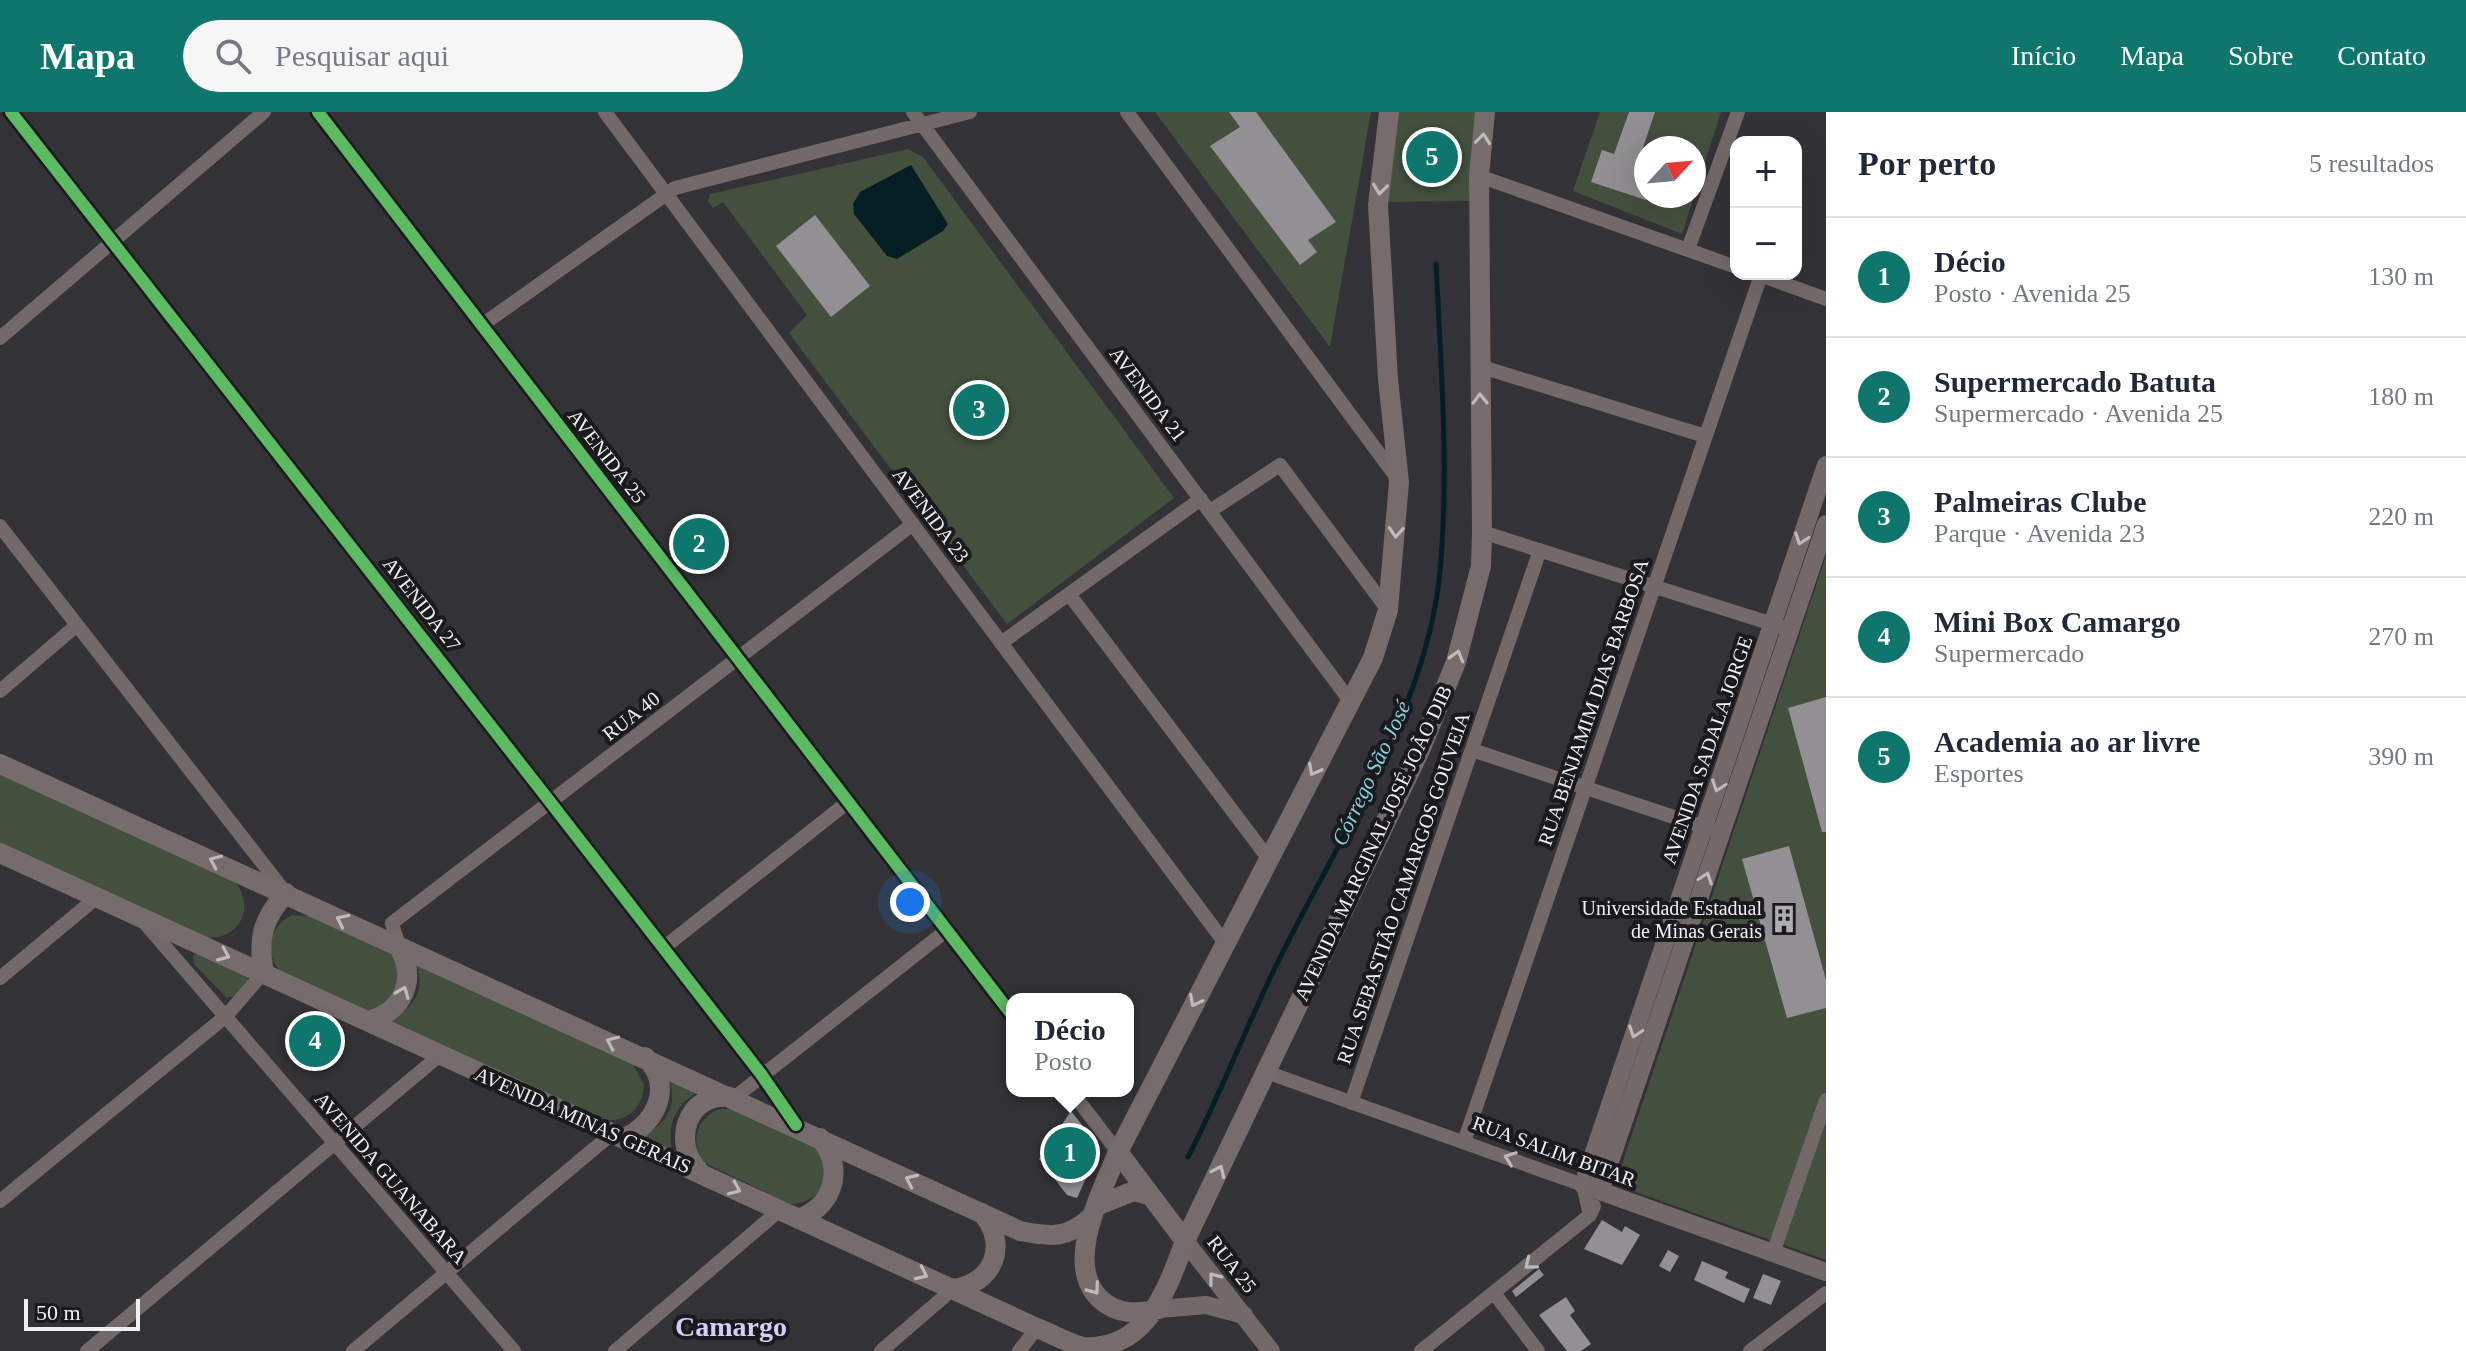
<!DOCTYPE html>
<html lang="pt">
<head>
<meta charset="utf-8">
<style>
  :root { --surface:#fff; --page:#f6f6f7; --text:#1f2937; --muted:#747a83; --line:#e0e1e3; --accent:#0f766e }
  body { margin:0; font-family:"Times New Roman",serif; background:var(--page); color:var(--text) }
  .controls { position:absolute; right:24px; top:24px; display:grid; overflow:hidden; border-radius:16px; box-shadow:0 8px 32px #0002 }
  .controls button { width:72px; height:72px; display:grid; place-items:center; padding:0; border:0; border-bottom:2px solid var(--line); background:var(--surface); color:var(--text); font:40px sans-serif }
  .compass { position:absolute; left:1634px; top:24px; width:72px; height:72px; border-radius:50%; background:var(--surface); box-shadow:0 8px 32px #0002; rotate:64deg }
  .scale { position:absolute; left:24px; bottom:20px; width:116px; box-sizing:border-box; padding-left:8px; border:4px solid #f0eff3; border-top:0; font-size:22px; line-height:28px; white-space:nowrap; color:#f0eff3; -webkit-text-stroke:6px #1a191c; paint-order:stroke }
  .you { position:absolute; left:910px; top:790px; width:28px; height:28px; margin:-20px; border:6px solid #fff; border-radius:50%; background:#1a73e8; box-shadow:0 0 0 12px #1a73e833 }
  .badge { display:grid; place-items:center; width:52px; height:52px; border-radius:50%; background:var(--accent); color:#fff; font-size:26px; font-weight:700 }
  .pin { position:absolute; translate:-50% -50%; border:4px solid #fff; box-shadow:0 2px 8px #0006 }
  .popup { position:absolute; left:1006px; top:881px; width:128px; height:104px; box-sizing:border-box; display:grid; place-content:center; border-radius:16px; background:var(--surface); filter:drop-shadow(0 2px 6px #0005); font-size:26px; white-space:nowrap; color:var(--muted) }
  .popup b { font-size:30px; color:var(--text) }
  .popup::after { content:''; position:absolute; left:50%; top:100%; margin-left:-16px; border:16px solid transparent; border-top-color:var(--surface) }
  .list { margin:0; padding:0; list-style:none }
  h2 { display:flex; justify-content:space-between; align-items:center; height:104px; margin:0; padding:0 32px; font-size:34px }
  h2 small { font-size:26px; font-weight:400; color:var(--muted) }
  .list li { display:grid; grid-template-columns:52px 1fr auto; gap:24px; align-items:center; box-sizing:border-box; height:120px; padding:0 32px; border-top:2px solid var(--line) }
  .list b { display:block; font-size:30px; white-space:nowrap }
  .list p { margin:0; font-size:26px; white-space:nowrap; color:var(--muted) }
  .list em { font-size:26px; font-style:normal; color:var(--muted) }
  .icon { flex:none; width:44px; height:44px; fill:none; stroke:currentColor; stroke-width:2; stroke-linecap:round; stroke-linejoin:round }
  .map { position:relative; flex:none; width:1826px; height:1239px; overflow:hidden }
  header { display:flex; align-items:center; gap:48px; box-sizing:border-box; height:112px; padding:0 40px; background:var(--accent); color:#fff }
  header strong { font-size:38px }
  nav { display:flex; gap:44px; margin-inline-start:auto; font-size:28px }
  .search { width:560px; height:72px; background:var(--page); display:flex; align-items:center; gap:20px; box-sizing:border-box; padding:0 28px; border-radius:44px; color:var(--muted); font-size:30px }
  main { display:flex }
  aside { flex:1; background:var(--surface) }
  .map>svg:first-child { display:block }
</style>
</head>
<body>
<header>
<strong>Mapa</strong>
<div class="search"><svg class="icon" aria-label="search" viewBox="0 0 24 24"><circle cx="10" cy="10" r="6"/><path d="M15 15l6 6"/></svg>Pesquisar aqui</div>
<nav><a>Início</a><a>Mapa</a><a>Sobre</a><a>Contato</a></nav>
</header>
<main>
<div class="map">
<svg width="1826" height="1239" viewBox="0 0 1826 1239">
  <rect width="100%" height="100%" fill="#333236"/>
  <!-- green -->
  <path fill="#43503d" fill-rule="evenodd" d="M1155,0H1371L1330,235Z
    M1396,0H1476L1469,89L1387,90Z
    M1600,0H1721L1682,122L1573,79ZM1646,36H1694V84H1646Z
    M908,37L923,45L1174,386L1007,512L789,221L807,203L723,90L713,96L708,90L710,82Z
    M1826,444V1148L1619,1074L1616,1070Z
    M0,663L233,768C258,794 239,831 203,825L0,732Z
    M293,803L311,804L393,843L401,859L392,888L373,898H363L283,862C263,844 267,814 293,803Z
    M198,842L246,863L249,870L237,883L227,886L194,852L193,843Z
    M416,852L632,950L644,973C643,995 629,1009 607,1008L388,910C412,896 427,881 416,852Z
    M668,965L698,980C675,993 667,1013 672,1038L640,1023C667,1015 679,992 668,965Z
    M719,997H733L816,1033C835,1058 824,1092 790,1092L703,1050C691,1027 695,1008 719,997Z"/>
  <!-- water -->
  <path fill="#051e24" d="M911,53L948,112L943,119L897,147L887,144L854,102L853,92L860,80Z"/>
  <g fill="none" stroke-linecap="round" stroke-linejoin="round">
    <!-- stream -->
    <path stroke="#051e24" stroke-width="5" d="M1188,1045C1219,985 1243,923 1272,862C1330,740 1424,604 1439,468C1450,368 1441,253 1436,152"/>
  </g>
  <!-- building -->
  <path fill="#929093" d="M1229,0H1256L1336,110L1308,128L1317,140L1300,153L1210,34L1240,15Z
    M1629,0H1655L1638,50L1646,53V88L1591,70L1602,38L1614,42Z
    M815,103L870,174L831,205L776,134Z
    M1826,585V720H1822L1788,596Z
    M1789,734L1826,868V896L1787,906L1742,747Z
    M1071,999L1100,1036L1077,1086L1067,1083L1039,1047Z
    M1602,1108L1622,1120L1625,1114L1640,1123L1622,1153L1584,1137Z
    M1668,1138L1679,1144L1670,1160L1659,1154Z
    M1702,1149L1728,1160L1725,1166L1750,1177L1744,1191L1694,1168Z
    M1539,1157L1544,1163L1516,1185L1512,1179Z
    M1763,1162L1781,1169L1771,1193L1753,1186Z
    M1566,1185L1575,1199L1570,1203L1591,1232L1581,1239H1567L1539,1203Z"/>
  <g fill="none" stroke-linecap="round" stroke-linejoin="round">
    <!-- minor -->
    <path stroke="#746969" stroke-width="14" d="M11,0L551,691L761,962L796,1013
      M318,0L1012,903
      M605,0L1225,831
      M913,0L1350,589
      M1127,0L1397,366
      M1479,64L1736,155
      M1688,137L1738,0
      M1757,162L1826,187
      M482,213L675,76L970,0
      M0,226L264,0
      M1479,254L1705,324
      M1210,399L1280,353L1388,498
      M0,414L285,780
      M1482,420L1782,515
      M1069,482L1268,746
      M1001,531L1201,387
      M0,579L77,513
      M1472,638L1713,718
      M143,809L514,1239
      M399,835L392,811L913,412
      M662,837L848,690
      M0,866L96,786
      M1266,960L1583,1073L1590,1103
      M1071,979L1118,1040
      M734,986L947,818
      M1351,991L1540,438
      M1464,1030L1761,163
      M0,1089L226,904L264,860
      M1773,1141L1826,988
      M1494,1181L1538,1239
      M87,1239L440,943
      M353,1239L614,1020
      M615,1239L781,1097
      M881,1239L953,1177
      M1019,1239L1037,1216
      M1421,1239L1590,1103L1594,1094
      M1750,1239L1826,1181"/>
    <!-- tertiary -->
    <path stroke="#746969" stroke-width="18" d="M1826,353L1583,1073L1826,1160
      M1600,1079L1826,412
      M1185,1129L1271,1239
      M1159,1197L1206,1193L1244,1203"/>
    <!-- secondary -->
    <path stroke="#766c6c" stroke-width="20" d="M0,652L1020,1119C1051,1125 1067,1127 1091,1105
      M0,741L1037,1216C1052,1222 1068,1231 1083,1235C1148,1239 1168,1174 1185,1129L1421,636L1456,550L1481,454L1482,420L1479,64L1485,0
      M264,860C257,827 263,806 286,781
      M368,909C404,900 417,867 399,835
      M626,1025C657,1011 674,972 645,945
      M1118,1040L1185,1129
      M699,1059C671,1031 687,980 730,985
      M1096,1094L1134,1079L1149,1083
      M801,1106C835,1092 844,1054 820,1026
      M953,1177C994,1172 1009,1132 982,1101
      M1159,1197C1138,1202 1117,1203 1100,1187C1063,1152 1102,1080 1118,1040L1373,546L1388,498L1399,370L1388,267L1378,93L1389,0"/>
    <defs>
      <path id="cycleway" d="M11,0L551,691L761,962L796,1013
        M318,0L1012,903"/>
    </defs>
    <!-- cycleway casing -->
    <use href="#cycleway" stroke="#1a191c" stroke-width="17"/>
    <!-- cycleway -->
    <use href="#cycleway" stroke="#5cba63" stroke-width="12"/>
  </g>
  <!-- one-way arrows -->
  <defs><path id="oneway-chevron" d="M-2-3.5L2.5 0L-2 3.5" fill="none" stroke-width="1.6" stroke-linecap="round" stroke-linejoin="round" transform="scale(2)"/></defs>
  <g stroke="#bfbbbd">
    <use href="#oneway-chevron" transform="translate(1483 27) rotate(-84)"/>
    <use href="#oneway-chevron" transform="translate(1380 77) rotate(97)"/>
    <use href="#oneway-chevron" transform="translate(1480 287) rotate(-91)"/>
    <use href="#oneway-chevron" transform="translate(1396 420) rotate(93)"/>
    <use href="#oneway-chevron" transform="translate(1457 544) rotate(-74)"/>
    <use href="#oneway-chevron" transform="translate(1314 658) rotate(118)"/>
    <use href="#oneway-chevron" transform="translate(215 749) rotate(-156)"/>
    <use href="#oneway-chevron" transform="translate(342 808) rotate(-154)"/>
    <use href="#oneway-chevron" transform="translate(224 843) rotate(23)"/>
    <use href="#oneway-chevron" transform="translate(403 880) rotate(-68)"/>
    <use href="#oneway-chevron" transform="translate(1195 889) rotate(117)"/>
    <use href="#oneway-chevron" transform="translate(612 930) rotate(-156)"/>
    <use href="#oneway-chevron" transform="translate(1219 1059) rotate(-65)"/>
    <use href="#oneway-chevron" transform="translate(911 1068) rotate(-155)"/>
    <use href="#oneway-chevron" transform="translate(735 1077) rotate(24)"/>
    <use href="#oneway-chevron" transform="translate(922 1162) rotate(25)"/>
    <use href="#oneway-chevron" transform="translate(1094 1177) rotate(54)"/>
  </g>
  <g stroke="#beb9bc">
    <use href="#oneway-chevron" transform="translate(1801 427) rotate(109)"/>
    <use href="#oneway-chevron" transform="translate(1718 674) rotate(109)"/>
    <use href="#oneway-chevron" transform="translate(1706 766) rotate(-71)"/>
    <use href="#oneway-chevron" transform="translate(1635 920) rotate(109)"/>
    <use href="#oneway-chevron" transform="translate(1510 1046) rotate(-160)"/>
    <use href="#oneway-chevron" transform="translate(1530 1152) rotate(141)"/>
    <use href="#oneway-chevron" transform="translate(1214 1166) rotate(-128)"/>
  </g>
  <!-- icons -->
  <defs>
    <symbol id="building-bare" viewBox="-9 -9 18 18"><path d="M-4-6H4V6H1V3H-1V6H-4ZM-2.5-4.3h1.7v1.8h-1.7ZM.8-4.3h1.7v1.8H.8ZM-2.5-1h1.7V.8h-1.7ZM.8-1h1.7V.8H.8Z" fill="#aeadb1" stroke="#1a191c" stroke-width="2.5" paint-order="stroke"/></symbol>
  </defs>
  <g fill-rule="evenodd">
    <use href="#building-bare" x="1764" y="787" width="40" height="40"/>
  </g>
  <g text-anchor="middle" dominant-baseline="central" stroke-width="8" stroke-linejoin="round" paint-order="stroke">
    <!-- street labels -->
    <g font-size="20" fill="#f0eff3" stroke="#1a191c">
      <text transform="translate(1148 282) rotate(53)">AVENIDA 21</text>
      <text transform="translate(607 344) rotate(52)">AVENIDA 25</text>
      <text transform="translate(931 403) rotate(53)">AVENIDA 23</text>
      <text transform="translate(422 492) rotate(52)">AVENIDA 27</text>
      <text transform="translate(1593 590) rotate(-71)">RUA BENJAMIM DIAS BARBOSA</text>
      <text transform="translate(631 604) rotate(-38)">RUA 40</text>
      <text transform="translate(1707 638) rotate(-71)">AVENIDA SADALA JORGE</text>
      <text transform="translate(1373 731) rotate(-65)">AVENIDA MARGINAL JOSÉ JOÃO DIB</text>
      <text transform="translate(1403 776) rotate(-71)">RUA SEBASTIÃO CAMARGOS GOUVEIA</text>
      <text transform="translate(583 1008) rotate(24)">AVENIDA MINAS GERAIS</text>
      <text transform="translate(1554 1039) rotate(20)">RUA SALIM BITAR</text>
      <text transform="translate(391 1066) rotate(49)">AVENIDA GUANABARA</text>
      <text transform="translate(1232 1152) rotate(52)">RUA 25</text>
    </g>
    <!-- poi labels -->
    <g font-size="20" fill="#f0eff3" stroke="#1a191c" text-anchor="end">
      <text x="1762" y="796">Universidade Estadual<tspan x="1762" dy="23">de Minas Gerais</tspan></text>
    </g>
    <!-- water labels -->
    <g font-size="22" font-style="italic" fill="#84d2e1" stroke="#1a191c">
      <text transform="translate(1371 661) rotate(-65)">Córrego São José</text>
    </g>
    <!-- district labels -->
    <g font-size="28" font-weight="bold" fill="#d0d0fb" stroke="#1a191c">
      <text x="731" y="1214">Camargo</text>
    </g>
  </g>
</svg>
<div class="controls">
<button>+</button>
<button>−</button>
</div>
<svg class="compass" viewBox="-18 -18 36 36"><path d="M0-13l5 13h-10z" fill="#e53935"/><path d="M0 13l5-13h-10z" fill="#747a83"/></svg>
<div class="scale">50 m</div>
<div class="you"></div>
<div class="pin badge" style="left:1070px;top:1041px">1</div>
<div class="popup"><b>Décio</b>Posto</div>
<div class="pin badge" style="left:699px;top:432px">2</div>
<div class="pin badge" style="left:979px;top:298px">3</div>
<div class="pin badge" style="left:315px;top:929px">4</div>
<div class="pin badge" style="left:1432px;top:45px">5</div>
</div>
<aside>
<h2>Por perto<small>5 resultados</small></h2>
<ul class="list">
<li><span class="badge">1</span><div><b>Décio</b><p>Posto · Avenida 25</p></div><em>130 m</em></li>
<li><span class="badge">2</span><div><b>Supermercado Batuta</b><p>Supermercado · Avenida 25</p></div><em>180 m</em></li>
<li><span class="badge">3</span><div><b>Palmeiras Clube</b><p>Parque · Avenida 23</p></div><em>220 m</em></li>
<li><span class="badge">4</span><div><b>Mini Box Camargo</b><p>Supermercado</p></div><em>270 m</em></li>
<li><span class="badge">5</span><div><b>Academia ao ar livre</b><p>Esportes</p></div><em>390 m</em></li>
</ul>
</aside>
</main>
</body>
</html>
